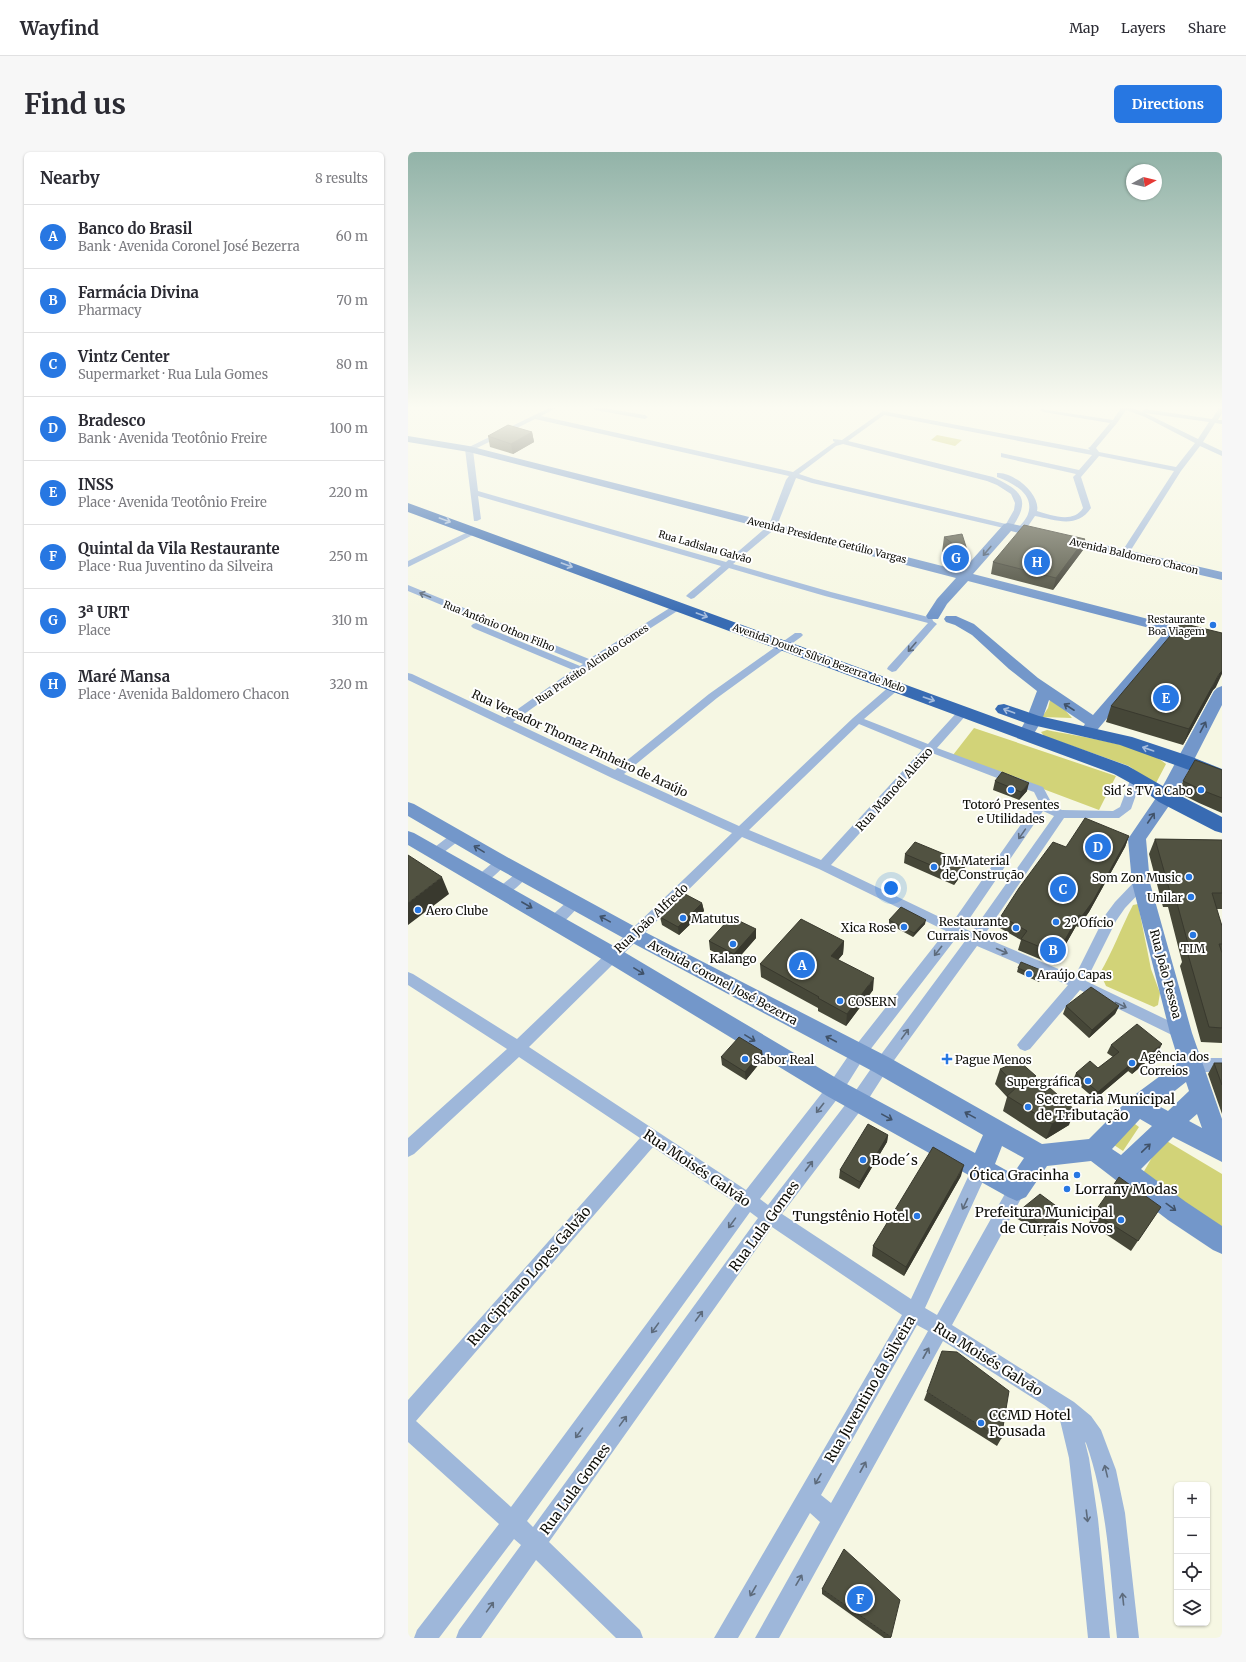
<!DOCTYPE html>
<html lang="en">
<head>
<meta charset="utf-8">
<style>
  :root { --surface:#fff; --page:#f7f7f7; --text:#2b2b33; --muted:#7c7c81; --line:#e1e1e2; --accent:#2777e2 }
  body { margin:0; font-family:Merriweather,serif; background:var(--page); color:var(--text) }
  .controls { position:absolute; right:12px; bottom:12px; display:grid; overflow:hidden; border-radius:6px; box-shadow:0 1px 3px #0004 }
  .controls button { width:36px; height:36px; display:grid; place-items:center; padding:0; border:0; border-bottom:1px solid var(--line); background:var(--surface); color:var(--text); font:20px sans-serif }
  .compass { position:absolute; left:718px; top:12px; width:36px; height:36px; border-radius:50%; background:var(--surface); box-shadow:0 1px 3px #0004; rotate:82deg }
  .you { position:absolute; left:483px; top:736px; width:14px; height:14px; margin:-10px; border:3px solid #fff; border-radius:50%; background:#1a73e8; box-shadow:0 0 0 6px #1a73e833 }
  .badge { display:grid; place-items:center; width:26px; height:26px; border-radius:50%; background:var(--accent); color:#fff; font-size:13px; font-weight:700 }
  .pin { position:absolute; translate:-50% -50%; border:2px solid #fff; box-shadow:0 1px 4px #0006 }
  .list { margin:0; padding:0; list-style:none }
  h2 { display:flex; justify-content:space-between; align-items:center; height:52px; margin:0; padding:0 16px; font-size:17px }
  h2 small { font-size:13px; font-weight:400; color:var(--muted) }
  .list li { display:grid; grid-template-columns:26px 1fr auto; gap:12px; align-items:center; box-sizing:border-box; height:64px; padding:0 16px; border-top:1px solid var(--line) }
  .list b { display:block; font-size:15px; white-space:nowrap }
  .list p { margin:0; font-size:13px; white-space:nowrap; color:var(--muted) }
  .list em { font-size:13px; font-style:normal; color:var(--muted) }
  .icon { flex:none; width:22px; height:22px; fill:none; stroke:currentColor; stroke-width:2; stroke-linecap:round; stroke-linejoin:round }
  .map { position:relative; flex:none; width:814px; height:1486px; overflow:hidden; border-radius:6px }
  header { display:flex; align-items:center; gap:24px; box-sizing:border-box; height:56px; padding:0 20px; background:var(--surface); border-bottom:1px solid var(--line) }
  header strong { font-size:19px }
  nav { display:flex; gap:22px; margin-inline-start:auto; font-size:14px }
  .intro { display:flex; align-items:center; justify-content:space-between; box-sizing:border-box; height:96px; padding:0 24px }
  h1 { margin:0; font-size:28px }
  .button { padding:10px 18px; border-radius:6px; background:var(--accent); color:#fff; font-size:14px; font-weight:700 }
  main { display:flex; gap:24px; padding:0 24px }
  aside { flex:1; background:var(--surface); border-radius:6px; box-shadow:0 1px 3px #0004 }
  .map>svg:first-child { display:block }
</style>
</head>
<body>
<header>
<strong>Wayfind</strong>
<nav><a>Map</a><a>Layers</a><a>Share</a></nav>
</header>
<div class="intro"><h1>Find us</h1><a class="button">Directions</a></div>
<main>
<aside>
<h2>Nearby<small>8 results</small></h2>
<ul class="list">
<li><span class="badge">A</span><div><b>Banco do Brasil</b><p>Bank · Avenida Coronel José Bezerra</p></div><em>60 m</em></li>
<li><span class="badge">B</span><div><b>Farmácia Divina</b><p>Pharmacy</p></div><em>70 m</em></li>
<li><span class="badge">C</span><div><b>Vintz Center</b><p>Supermarket · Rua Lula Gomes</p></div><em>80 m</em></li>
<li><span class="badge">D</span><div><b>Bradesco</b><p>Bank · Avenida Teotônio Freire</p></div><em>100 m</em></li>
<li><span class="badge">E</span><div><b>INSS</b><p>Place · Avenida Teotônio Freire</p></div><em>220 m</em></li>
<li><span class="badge">F</span><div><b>Quintal da Vila Restaurante</b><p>Place · Rua Juventino da Silveira</p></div><em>250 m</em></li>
<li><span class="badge">G</span><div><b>3ª URT</b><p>Place</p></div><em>310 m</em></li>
<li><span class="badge">H</span><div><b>Maré Mansa</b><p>Place · Avenida Baldomero Chacon</p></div><em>320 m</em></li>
</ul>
</aside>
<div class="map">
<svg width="814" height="1486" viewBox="0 0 814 1486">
  <rect width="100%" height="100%" fill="#f6f7e3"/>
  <!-- green -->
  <path fill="#d2d378" d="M642,548L656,557L664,566L634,565L640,556Z
    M566,576L708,624L691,658L545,603Z
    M639,578C668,584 737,593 758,612L747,633L721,614L636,584L633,580Z
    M730,752L743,817L752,841L750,853L746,855L698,834L692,821C705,799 713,776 725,753Z
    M723,969L731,975L715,999L706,993Z
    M757,988L814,1022V1084L735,1021L746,1002Z"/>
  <!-- forest -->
  <path fill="#c9ca62" d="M529,283L554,288L547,294L523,288Z"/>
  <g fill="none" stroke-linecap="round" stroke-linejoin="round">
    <!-- street -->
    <path fill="#9eb7da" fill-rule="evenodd" d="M141,256H148L133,264L385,320L424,292L427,290L425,289V287L434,288L475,259L682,298L680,296L682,295L702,271L635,260L632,258L633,257L705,268L713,256H724L734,260L735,258L737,257L804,267L811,256H814V261L810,268H814V272L807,271L795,290L814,299V304L792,294L773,319L721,401L717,404L713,401L766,319L691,304L673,325L683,356C669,377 648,368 627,364L616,380H613L609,378C612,373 618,368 620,362C627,342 605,331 589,325V321C605,319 633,343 629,359C643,363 665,372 675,356L665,325L668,322L593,305V301L671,318L684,303L476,263L440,289L585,325C614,339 624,347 603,377H600L404,331L388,326L368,376L325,412L423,440L524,466L525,469L529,472L527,474L488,519L484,520L479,517L480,515L520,471L417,444L321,416L286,446L283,447L278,444L280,442L313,414L70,344L73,367L69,369H66L57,297ZM718,258L737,265L787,291L768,315L691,300L688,296L709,271ZM737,261L801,270L790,287ZM127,267L381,324L378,328L361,373L318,410L70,339L65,298ZM435,292L579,329L589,333L603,342L607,351L606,358L598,372L406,327L391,322L428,294Z
      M184,256H196L237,263L240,265L237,267L187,258Z
      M64,378H70L71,380L0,415V409Z
      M0,433L181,507L268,452H274L276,454L274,456L185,513L105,570L207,618L301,542L387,481H393L395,483L393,485L309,546L216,622L331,674L445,566L483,533H491L492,535L491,537L456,567L520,592L552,557H560L561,559L560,561L529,596L635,635L642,648L640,652L654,658L705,659L712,655L724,623H732L734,626L723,657L711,666H656L575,785L667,824L698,762L707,750L728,728L733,726L738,728L739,731L738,734L717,756L708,769L678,829L778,877L780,881L778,885L773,887L768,885L672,838L622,897L617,899L612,897L609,893L612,889L660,833L569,794L479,918L456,954L374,1062L503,1147L567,1010L573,1008L579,1010L581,1016L517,1156L529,1163L603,1031L609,1029L615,1031L617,1037L615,1043L544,1173L666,1250L683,1264L693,1278L708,1318L717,1361L731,1486H709C702,1421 700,1353 678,1291L677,1290L681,1306L690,1367L702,1486H680L668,1367L661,1306L651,1264L636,1253L535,1189L371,1486H347L412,1370L402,1361L330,1486H306L494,1163L364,1075L141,1390L232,1478L235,1486H208L128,1408L73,1486H48L51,1478L113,1393L106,1387L31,1486H6L9,1478L91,1372L0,1290V1248L232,986L111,905L6,1002L0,1005V986L99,897L0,833V820L5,822L109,887L324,681L204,626L0,528V521L4,522L97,566L165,518L65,476L63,474L65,472L68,471L172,514L175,512L0,439ZM451,572L514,598L413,708L341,678ZM524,601L623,639L626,640L630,648L544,771L423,713ZM635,659L646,664L564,780L555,776ZM334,685L411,717L538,779L445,897L421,932L338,1038L121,895ZM549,785L557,789L469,908L444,944L360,1053L352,1047L433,942L455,907ZM245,995L328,1051L103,1355L8,1269ZM342,1060L350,1066L125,1375L119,1369ZM509,1173L520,1179L423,1351L413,1343Z
      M49,680L53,681L55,684L53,687L31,704L27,705L23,704L21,701L23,698L45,681Z
      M93,706L97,707L99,710L97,713C90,720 80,733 69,730L68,727L69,724L89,707Z
      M115,717L119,719L121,722L119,725C112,732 101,746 90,742L89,739L90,736L111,719Z
      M167,745L172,747L174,750L172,753C164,761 153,777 141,774L139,770L141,766L162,747Z
      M784,906H814V920H784L779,918L776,913L779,908Z"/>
    <!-- secondary -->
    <path fill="#7397ca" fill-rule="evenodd" d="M0,284L61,294L554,419L596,372L600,371L814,420V428L603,379L565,422L814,486V494L769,483L685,583L679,585L673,583L671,580L677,572L641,548L634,568L624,585L618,587L612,585L610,582L618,568L629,539L601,517L564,483L547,473L538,470L536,467L538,464H548L566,472L630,526L685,563L757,480L560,429L539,452L530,467H520L518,464L529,447L548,426L61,300L0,290Z
      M814,534V553L767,645L738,687L742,731L784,881L814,967V1010L765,985L733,1017L778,1050L814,1074V1102L805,1098L760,1068L683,1009L639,1014L618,1045L609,1049L600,1045L419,944L197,809L0,693V679L6,681L211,797L435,930L567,1001L575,983L466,920L219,788L87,715L0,664V650L6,652L99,705L233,778L482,906L634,992L681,987L721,947L771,910L762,881L724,731L720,687L750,643L806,539L809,536ZM778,930L781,939L760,959L749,953ZM789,962L794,976L781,969ZM732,967L744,974L713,1003L704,997ZM594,994L616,1006L605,1022L587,1012Z"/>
    <!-- highway -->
    <path fill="#386bb3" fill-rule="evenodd" d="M0,351L720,614L765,640L814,665V681L807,679L751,650L735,638L706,622L0,360Z
      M596,552L631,564L724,585L784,605L814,617V630L712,593L620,572L590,561L587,557L590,553Z"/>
  </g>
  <!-- wall -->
  <path fill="#464738" d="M124,280L126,290L105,302L82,295L80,284Z
    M536,385L559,398L558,413L555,416L534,400Z
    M677,387L675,398L645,438L583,422L585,410Z
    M808,535L805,538L775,593L698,570L703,554Z
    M814,618V661L791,651L771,641L775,629Z
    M587,629L619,639L611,648L585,638Z
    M721,684L717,695L681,760L670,775L668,774L646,813L610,798L613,788L590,775L593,764L658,695Z
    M747,687L814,688V757H808L814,774V891L793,890L772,814L774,810L760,755H755L741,702Z
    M497,702L556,719L546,733L496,711Z
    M294,751L296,759L271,783L254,773L252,765Z
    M481,768L517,772L505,785L481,772Z
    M348,777V786L327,810L302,798L301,789Z
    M436,789L435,802L430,808L465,838L438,874L410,859V856L353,825L352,812Z
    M610,816L634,824L631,830L609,820Z
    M658,854H711L707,862L681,886L655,862Z
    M703,893L750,900L724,922L720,919L687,947L665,928L668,921L690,916L705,905L699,901Z
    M354,899L355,907L338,928L314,913L313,905Z
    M806,911H814V962L800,922Z
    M592,917L627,928L661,973L638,987L595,959L599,945L587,932Z
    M480,983L479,990L451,1037L431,1026L432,1018Z
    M553,1024L496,1124L464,1104L465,1094Z
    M611,1059H655L652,1066L637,1084L608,1066Z
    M686,1061L746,1065L723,1099L681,1071Z
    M519,1240L593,1287L589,1294L516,1248Z
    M414,1437L483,1485V1486H476L414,1442Z"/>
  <!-- shaded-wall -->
  <path fill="#39392e" d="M124,280L126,290L105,302L103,292Z
    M677,387L675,398L645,438L648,426Z
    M559,398L558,413L555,416L557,401Z
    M814,519V522L808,535L805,538L775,593L781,577L811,522Z
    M621,631L619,639L611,648L613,640Z
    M721,684L717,695L681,760L670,775L674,764Z
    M558,711L556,719L546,733L548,724Z
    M34,725L41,742L0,773V751Z
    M294,751L296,759L271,783L270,775Z
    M671,763L668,774L646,813L649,802Z
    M518,768L517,772L505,785L506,781Z
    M348,777V786L327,810L326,802Z
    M436,789L435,802L423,816V804Z
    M466,826L465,838L438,874L439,862Z
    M711,854L707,862L681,886L684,878Z
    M754,892L750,900L724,922L727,914Z
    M354,899L355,907L338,928L337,920Z
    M724,911L720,919L687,947L690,940Z
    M667,958L661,973L638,987L644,972Z
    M480,983L479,990L451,1037L452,1030Z
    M556,1013L553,1024L496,1124L498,1115Z
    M655,1059L652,1066L637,1084L640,1077Z"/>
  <!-- building -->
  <path fill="#515241" stroke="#39392e" d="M100,273L124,280L103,292L80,284Z
    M616,373L677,387L648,426L585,410Z
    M554,382L559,398L557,401L536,385Z
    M773,471L814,481V519L811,522L781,577L703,554Z
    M787,608L814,618V646L796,639L775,629Z
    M594,620L621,631L613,640L587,629Z
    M677,666L721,684L685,749L674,764L671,763L649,802L613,787L619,779L593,764L611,736L645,690L658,695Z
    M747,687L814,688V741H804L814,774V792H811L814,801V876L801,875L779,799H782L766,740H762Z
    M507,690L558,711L548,724L497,702Z
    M0,703L34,725L0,751Z
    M277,742L294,751L270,775L252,765Z
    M493,755L518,768L506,781L481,768Z
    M323,765L348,777L326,802L301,789Z
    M393,767L436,789L423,804L466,826L439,862L410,846L411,845L352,812Z
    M613,810L635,819L632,825L610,816Z
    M683,835L711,854L684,878L658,854Z
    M729,872L754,892L727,914L724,911L690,940L668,921L682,909L690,916L711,900L703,893Z
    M331,885L354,899L337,920L313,905Z
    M611,909L628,924L625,926L637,940L642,936L667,958L644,972L599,944L609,935L592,917Z
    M806,911H814V933Z
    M460,972L480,983L452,1030L432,1018Z
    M525,995L556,1013L498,1115L465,1094Z
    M711,1025L753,1055L730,1089L686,1061Z
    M632,1042L655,1059L640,1077L611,1059Z
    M534,1199L549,1200L601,1239L593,1287L519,1240Z
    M436,1397L492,1448L483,1485L414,1437Z"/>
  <!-- one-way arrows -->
  <defs><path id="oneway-shaft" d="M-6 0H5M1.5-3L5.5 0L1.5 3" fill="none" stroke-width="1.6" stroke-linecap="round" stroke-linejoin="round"/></defs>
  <g stroke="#a5bcdd">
    <use href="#oneway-shaft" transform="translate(37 368) rotate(20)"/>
    <use href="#oneway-shaft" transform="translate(159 413) rotate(20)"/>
    <use href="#oneway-shaft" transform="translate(294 463) rotate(20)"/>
    <use href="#oneway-shaft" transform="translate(521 547) rotate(19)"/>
    <use href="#oneway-shaft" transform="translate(601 559) rotate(-160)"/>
    <use href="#oneway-shaft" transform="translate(740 597) rotate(-161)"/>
  </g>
  <g stroke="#405269">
    <use href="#oneway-shaft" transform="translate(579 399) rotate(130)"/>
    <use href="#oneway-shaft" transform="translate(661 555) rotate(-147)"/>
    <use href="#oneway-shaft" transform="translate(795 575) rotate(-62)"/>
    <use href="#oneway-shaft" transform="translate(743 666) rotate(-56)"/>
    <use href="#oneway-shaft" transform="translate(71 697) rotate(-149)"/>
    <use href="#oneway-shaft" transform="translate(119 753) rotate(30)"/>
    <use href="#oneway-shaft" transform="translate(197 767) rotate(-151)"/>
    <use href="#oneway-shaft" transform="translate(231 819) rotate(31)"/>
    <use href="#oneway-shaft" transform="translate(342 886) rotate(31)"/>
    <use href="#oneway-shaft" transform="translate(423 887) rotate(-152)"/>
    <use href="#oneway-shaft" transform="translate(562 963) rotate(-151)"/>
    <use href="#oneway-shaft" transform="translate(479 965) rotate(29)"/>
    <use href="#oneway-shaft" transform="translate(738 996) rotate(-44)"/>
    <use href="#oneway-shaft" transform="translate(763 1055) rotate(36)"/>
  </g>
  <g stroke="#5d6b7c">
    <use href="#oneway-shaft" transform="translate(17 443) rotate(-158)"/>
    <use href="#oneway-shaft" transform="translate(504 495) rotate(131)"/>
    <use href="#oneway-shaft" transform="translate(614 682) rotate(125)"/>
    <use href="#oneway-shaft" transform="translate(530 799) rotate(128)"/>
    <use href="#oneway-shaft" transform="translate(594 799) rotate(24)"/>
    <use href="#oneway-shaft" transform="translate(713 853) rotate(26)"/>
    <use href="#oneway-shaft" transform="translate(497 882) rotate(-54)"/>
    <use href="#oneway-shaft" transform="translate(412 956) rotate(128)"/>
    <use href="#oneway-shaft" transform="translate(401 1014) rotate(-53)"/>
    <use href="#oneway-shaft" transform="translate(557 1052) rotate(115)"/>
    <use href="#oneway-shaft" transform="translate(324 1071) rotate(126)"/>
    <use href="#oneway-shaft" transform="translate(291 1164) rotate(-54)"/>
    <use href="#oneway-shaft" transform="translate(247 1176) rotate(126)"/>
    <use href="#oneway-shaft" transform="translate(518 1201) rotate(-61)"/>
    <use href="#oneway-shaft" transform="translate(215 1269) rotate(-54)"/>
    <use href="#oneway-shaft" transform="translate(171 1281) rotate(126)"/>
    <use href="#oneway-shaft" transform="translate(455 1315) rotate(-61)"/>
    <use href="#oneway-shaft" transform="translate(698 1319) rotate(-104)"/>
    <use href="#oneway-shaft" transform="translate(410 1327) rotate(120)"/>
    <use href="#oneway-shaft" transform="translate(679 1364) rotate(83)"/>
    <use href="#oneway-shaft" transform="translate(391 1428) rotate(-60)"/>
    <use href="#oneway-shaft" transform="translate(345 1439) rotate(120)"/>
    <use href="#oneway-shaft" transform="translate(715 1447) rotate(-96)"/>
    <use href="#oneway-shaft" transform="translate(82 1455) rotate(-54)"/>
  </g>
  <!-- sky -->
  <linearGradient id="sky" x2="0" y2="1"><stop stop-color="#92b3a8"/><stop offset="0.55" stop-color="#fbfbf2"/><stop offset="1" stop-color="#fbfbf2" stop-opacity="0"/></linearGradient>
  <rect width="814" height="464" fill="url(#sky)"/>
  <!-- markers -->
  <g fill="#2777e2" stroke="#fff" stroke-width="1.5">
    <circle cx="805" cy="473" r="4"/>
    <circle cx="603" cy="638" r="4"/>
    <circle cx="793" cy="638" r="4"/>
    <circle cx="526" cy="715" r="4"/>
    <circle cx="781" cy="725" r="4"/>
    <circle cx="783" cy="745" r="4"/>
    <circle cx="10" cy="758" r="4"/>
    <circle cx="275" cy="766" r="4"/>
    <circle cx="648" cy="770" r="4"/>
    <circle cx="496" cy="775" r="4"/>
    <circle cx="608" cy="776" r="4"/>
    <circle cx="785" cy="783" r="4"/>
    <circle cx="325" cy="792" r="4"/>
    <circle cx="621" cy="822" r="4"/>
    <circle cx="432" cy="849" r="4"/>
    <circle cx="337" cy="907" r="4"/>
    <path d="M537 901h4v4h4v4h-4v4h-4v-4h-4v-4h4z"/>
    <circle cx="724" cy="911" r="4"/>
    <circle cx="680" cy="929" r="4"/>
    <circle cx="620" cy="955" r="4"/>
    <circle cx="455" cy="1008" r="4"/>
    <circle cx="669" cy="1023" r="4"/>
    <circle cx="659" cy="1037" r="4"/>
    <circle cx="509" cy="1064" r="4"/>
    <circle cx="713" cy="1068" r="4"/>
    <circle cx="573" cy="1271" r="4"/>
  </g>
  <g text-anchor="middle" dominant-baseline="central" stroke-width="4" stroke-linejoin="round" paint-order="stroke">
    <!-- far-street labels -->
    <g font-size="10" fill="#0e0e08" stroke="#fff">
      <text transform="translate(419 388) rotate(14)">Avenida Presidente Getúlio Vargas</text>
      <text transform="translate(297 395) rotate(16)">Rua Ladislau Galvão</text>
      <text transform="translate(726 404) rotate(13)">Avenida Baldomero Chacon</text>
      <text transform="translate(91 474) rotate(22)">Rua Antônio Othon Filho</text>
      <text transform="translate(411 506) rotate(20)">Avenida Doutor Sílvio Bezerra de Melo</text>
      <text transform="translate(184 512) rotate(-34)">Rua Prefeito Alcindo Gomes</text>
    </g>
    <!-- far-poi labels -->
    <g font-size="10" fill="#0e0e08" stroke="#fff" text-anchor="end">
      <text x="797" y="467">Restaurante<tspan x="797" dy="12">Boa Viagem</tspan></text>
    </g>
    <!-- street labels -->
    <g font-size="12" fill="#0e0e08" stroke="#fff">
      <text transform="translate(172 591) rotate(25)">Rua Vereador Thomaz Pinheiro de Araújo</text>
      <text transform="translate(486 637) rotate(-48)">Rua Manoel Aleixo</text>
      <text transform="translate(243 766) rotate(-43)">Rua João Alfredo</text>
      <text transform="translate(758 822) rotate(75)">Rua João Pessoa</text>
      <text transform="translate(315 830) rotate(28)">Avenida Coronel José Bezerra</text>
    </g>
    <!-- poi labels -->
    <g font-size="12" fill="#0e0e08" stroke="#fff" text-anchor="start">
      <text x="785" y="638" text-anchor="end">Sid´s TV a Cabo</text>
      <text x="603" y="652" text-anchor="middle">Totoró Presentes<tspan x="603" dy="14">e Utilidades</tspan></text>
      <text x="534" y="708">JM Material<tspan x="534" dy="14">de Construção</tspan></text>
      <text x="773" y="725" text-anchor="end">Som Zon Music</text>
      <text x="775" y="745" text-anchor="end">Unilar</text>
      <text x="18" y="758">Aero Clube</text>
      <text x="283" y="766">Matutus</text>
      <text x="600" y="769" text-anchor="end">Restaurante<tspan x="600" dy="14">Currais Novos</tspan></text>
      <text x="656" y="770">2º Ofício</text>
      <text x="488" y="775" text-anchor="end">Xica Rose</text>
      <text x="785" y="796" text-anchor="middle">TIM</text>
      <text x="325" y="806" text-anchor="middle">Kalango</text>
      <text x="629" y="822">Araújo Capas</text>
      <text x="440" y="849">COSERN</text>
      <text x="732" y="904">Agência dos<tspan x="732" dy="14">Correios</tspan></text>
      <text x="345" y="907">Sabor Real</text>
      <text x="547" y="907">Pague Menos</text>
      <text x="672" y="929" text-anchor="end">Supergráfica</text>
    </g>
    <!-- near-poi labels -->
    <g font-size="14" fill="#0e0e08" stroke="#fff" text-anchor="start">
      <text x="628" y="947">Secretaria Municipal<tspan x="628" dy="16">de Tributação</tspan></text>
      <text x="463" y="1008">Bode´s</text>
      <text x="661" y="1023" text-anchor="end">Ótica Gracinha</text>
      <text x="667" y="1037">Lorrany Modas</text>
      <text x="705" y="1060" text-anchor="end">Prefeitura Municipal<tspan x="705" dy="16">de Currais Novos</tspan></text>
      <text x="501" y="1064" text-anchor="end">Tungstênio Hotel</text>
      <text x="581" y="1263">CCMD Hotel<tspan x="581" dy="16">Pousada</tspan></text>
    </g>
    <!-- near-street labels -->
    <g font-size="14" fill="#0e0e08" stroke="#fff">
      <text transform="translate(289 1016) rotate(34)">Rua Moisés Galvão</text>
      <text transform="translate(356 1074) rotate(-54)">Rua Lula Gomes</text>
      <text transform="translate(121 1124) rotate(-49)">Rua Cipriano Lopes Galvão</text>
      <text transform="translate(580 1207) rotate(32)">Rua Moisés Galvão</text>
      <text transform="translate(462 1237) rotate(-60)">Rua Juventino da Silveira</text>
      <text transform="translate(167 1337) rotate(-54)">Rua Lula Gomes</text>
    </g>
  </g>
</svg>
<div class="controls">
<button>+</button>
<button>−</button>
<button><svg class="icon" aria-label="locate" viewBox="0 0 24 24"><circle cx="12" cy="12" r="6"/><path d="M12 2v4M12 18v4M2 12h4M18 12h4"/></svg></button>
<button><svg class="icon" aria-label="layers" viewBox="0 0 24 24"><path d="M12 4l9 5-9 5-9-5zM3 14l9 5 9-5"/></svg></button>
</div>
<svg class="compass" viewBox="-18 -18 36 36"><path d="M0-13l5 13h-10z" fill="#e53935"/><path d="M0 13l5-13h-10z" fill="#7c7c81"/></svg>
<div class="you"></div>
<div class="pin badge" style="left:394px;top:813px">A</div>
<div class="pin badge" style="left:645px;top:798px">B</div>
<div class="pin badge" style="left:655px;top:737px">C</div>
<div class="pin badge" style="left:690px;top:695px">D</div>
<div class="pin badge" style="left:758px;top:546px">E</div>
<div class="pin badge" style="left:452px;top:1447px">F</div>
<div class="pin badge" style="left:548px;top:406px">G</div>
<div class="pin badge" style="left:629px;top:410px">H</div>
</div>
</main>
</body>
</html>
